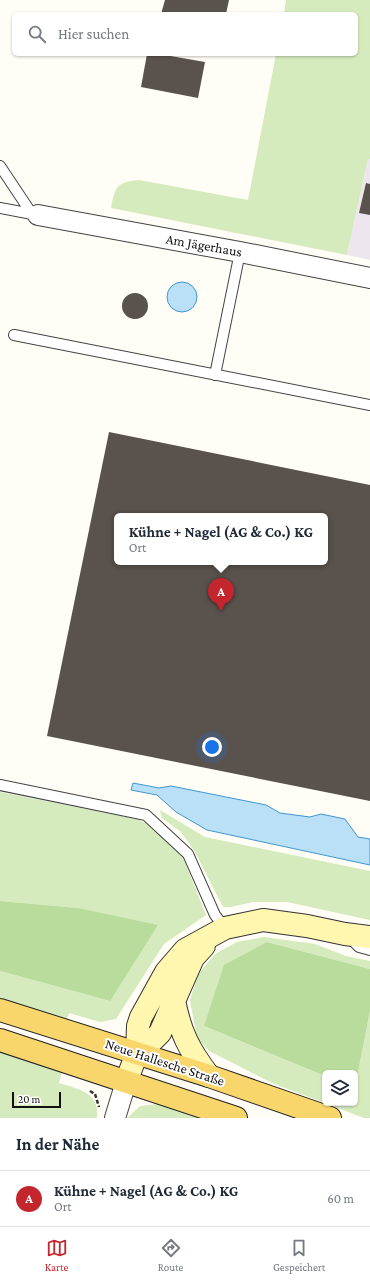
<!DOCTYPE html>
<html lang="de">
<head>
<meta charset="utf-8">
<style>
  :root { --surface:#fff; --page:#f6f6f7; --text:#1f2937; --muted:#747a83; --line:#e0e1e3; --accent:#c4262e }
  body { margin:0; font-family:"Crimson Pro",serif; background:var(--page); color:var(--text) }
  .controls { position:absolute; right:12px; bottom:12px; display:grid; overflow:hidden; border-radius:6px; box-shadow:0 1px 3px #0004 }
  .controls button { width:36px; height:36px; display:grid; place-items:center; padding:0; border:0; border-bottom:1px solid var(--line); background:var(--surface); color:var(--text); font:20px sans-serif }
  .scale { position:absolute; left:12px; bottom:10px; width:49px; box-sizing:border-box; padding-left:4px; border:2px solid #111; border-top:0; font-size:11px; line-height:14px; white-space:nowrap; color:#111; -webkit-text-stroke:3px #fff; paint-order:stroke }
  .you { position:absolute; left:212px; top:747px; width:14px; height:14px; margin:-10px; border:3px solid #fff; border-radius:50%; background:#1a73e8; box-shadow:0 0 0 6px #1a73e833 }
  .badge { display:grid; place-items:center; width:26px; height:26px; border-radius:50%; background:var(--accent); color:#fff; font-size:13px; font-weight:700 }
  .pin { position:absolute; translate:-50% -33px; filter:drop-shadow(0 1px 2px #0008) }
  .pin::after { content:''; position:absolute; top:21px; width:14px; height:12px; background:inherit; clip-path:polygon(0 0,100% 0,50% 100%) }
  .popup { position:absolute; left:114px; top:513px; width:214px; height:52px; box-sizing:border-box; display:grid; place-content:center; border-radius:6px; background:var(--surface); filter:drop-shadow(0 1px 3px #0005); font-size:13px; white-space:nowrap; color:var(--muted) }
  .popup b { font-size:15px; color:var(--text) }
  .popup::after { content:''; position:absolute; left:50%; top:100%; margin-left:-8px; border:8px solid transparent; border-top-color:var(--surface) }
  .list { margin:0; padding:0; list-style:none }
  h2 { display:flex; justify-content:space-between; align-items:center; height:52px; margin:0; padding:0 16px; font-size:17px }
  h2 small { font-size:13px; font-weight:400; color:var(--muted) }
  .list li { display:grid; grid-template-columns:26px 1fr auto; gap:12px; align-items:center; box-sizing:border-box; height:56px; padding:0 16px; border-top:1px solid var(--line) }
  .list b { display:block; font-size:15px; white-space:nowrap }
  .list p { margin:0; font-size:13px; white-space:nowrap; color:var(--muted) }
  .list em { font-size:13px; font-style:normal; color:var(--muted) }
  .icon { flex:none; width:22px; height:22px; fill:none; stroke:currentColor; stroke-width:2; stroke-linecap:round; stroke-linejoin:round }
  .map { position:relative; flex:none; width:370px; height:1118px; overflow:hidden }
  .search { position:absolute; background:var(--surface); box-shadow:0 1px 3px #0004; left:12px; right:12px; top:12px; height:44px; display:flex; align-items:center; gap:10px; box-sizing:border-box; padding:0 14px; border-radius:6px; color:var(--muted); font-size:15px }
  .sheet { height:108px; background:var(--surface) }
  nav { display:flex; justify-content:space-around; align-items:center; box-sizing:border-box; height:56px; border-top:1px solid var(--line); background:var(--surface); font-size:11px; color:var(--muted) }
  nav a { display:grid; justify-items:center; gap:2px }
  nav .on { color:var(--accent) }
  .map>svg:first-child { display:block }
</style>
</head>
<body>
<div class="map">
<svg width="370" height="1118" viewBox="0 0 370 1118">
  <rect width="100%" height="100%" fill="#fffdf5"/>
  <!-- industrial -->
  <path fill="#eee6ef" d="M368,159H370V260L347,255Z"/>
  <!-- green -->
  <path fill="#d5ebbd" d="M286,0H370V159H368L347,255L111,208C115,187 116,182 139,180L248,200L276,54H356V14H284Z
    M0,792L137,819L161,831L180,850L206,915L164,944L116,1019L100,1022L69,1013L66,1022L0,1001V971L110,1001L78,908L0,901Z
    M160,810L205,837L370,871V920L287,902H253L231,907H223L194,850L181,832L162,818Z
    M264,937L315,944L346,956L370,961V969L267,942L204,1026L325,1076V1103H355V1088L370,1011V1118H364L272,1083L209,1051L197,1038L190,1000L198,974L215,954L237,942Z
    M0,1052L62,1072L59,1083C78,1089 100,1092 97,1118H0Z
    M157,1104L201,1118H127L140,1106Z"/>
  <!-- forest -->
  <path fill="#b9dc9c" d="M0,901L78,908L158,925L110,1001L0,971Z
    M267,942L370,969V1011L355,1088V1073H325V1076L204,1026L224,965Z"/>
  <!-- water -->
  <path fill="#b9e0f7" stroke="#3f96cf" d="M167 297a15 15 0 1 1 30 0a15 15 0 1 1-30 0Z
    M133,783L159,788L171,786L266,805L280,813L310,817L321,814L345,819L358,837L370,839V865L207,830L176,812L157,795L131,790Z"/>
  <!-- building -->
  <path fill="#5a524d" fill-rule="evenodd" d="M165,0H229L226,14H161Z
    M147,54H159L205,62L198,98L141,87Z
    M366,183L370,184V215L359,213Z
    M122 306a13 13 0 1 1 26 0a13 13 0 1 1-26 0Z
    M109,432L370,485V801L47,736ZM117,516H325V562H117Z"/>
  <g fill="none" stroke-linecap="round" stroke-linejoin="round">
    <defs>
      <path id="lane" d="M0,166L32,214L38,215
        M0,208L32,214
        M14,335L370,405
        M215,375L240,252
        M0,785L146,815L188,854L215,915L225,928
        M350,938L359,947L370,950"/>
      <path id="street" d="M38,215L240,252L370,278
        M115,1118L126,1082"/>
      <path id="secondary" d="M174,1000C180,1032 189,1050 209,1076
        M137,1053L149,1044L160,1033L193,958L204,946
        M126,1082L137,1053L138,1026L141,1017L166,972L185,950L225,928L263,920L307,926L345,934L370,937"/>
      <path id="primary" d="M0,1010L209,1076L330,1118
        M0,1040L236,1118"/>
    </defs>
    <!-- lane casing -->
    <use href="#lane" stroke="#444" stroke-width="12"/>
    <!-- street casing -->
    <use href="#street" stroke="#444" stroke-width="22"/>
    <!-- secondary casing -->
    <use href="#secondary" stroke="#333" stroke-width="24"/>
    <!-- primary casing -->
    <use href="#primary" stroke="#222" stroke-width="24"/>
    <!-- path -->
    <path stroke="#333" stroke-width="2.5" stroke-dasharray="4 2" stroke-linecap="butt" d="M90,1091L95,1094L99,1107"/>
    <!-- lane -->
    <use href="#lane" stroke="#fff" stroke-width="10"/>
    <!-- street -->
    <use href="#street" stroke="#fff" stroke-width="20"/>
    <!-- secondary -->
    <use href="#secondary" stroke="#fff6b0" stroke-width="22"/>
    <!-- primary -->
    <use href="#primary" stroke="#f9d66b" stroke-width="22"/>
  </g>
  <g text-anchor="middle" dominant-baseline="central" stroke-width="4" stroke-linejoin="round" paint-order="stroke">
    <!-- street labels -->
    <g font-size="14" fill="#111" stroke="#fff">
      <text transform="translate(204 245) rotate(10)">Am Jägerhaus</text>
      <text transform="translate(165 1062) rotate(18)">Neue Hallesche Straße</text>
    </g>
  </g>
</svg>
<div class="controls">
<button><svg class="icon" aria-label="layers" viewBox="0 0 24 24"><path d="M12 4l9 5-9 5-9-5zM3 14l9 5 9-5"/></svg></button>
</div>
<div class="scale">20 m</div>
<div class="you"></div>
<div class="pin badge" style="left:221px;top:611px">A</div>
<div class="popup"><b>Kühne + Nagel (AG &amp; Co.) KG</b>Ort</div>
<div class="search"><svg class="icon" aria-label="search" viewBox="0 0 24 24"><circle cx="10" cy="10" r="6"/><path d="M15 15l6 6"/></svg>Hier suchen</div>
</div>
<section class="sheet">
<h2>In der Nähe<small></small></h2>
<ul class="list">
<li><span class="badge">A</span><div><b>Kühne + Nagel (AG &amp; Co.) KG</b><p>Ort</p></div><em>60 m</em></li>
</ul>
</section>
<nav>
<a class="on"><svg class="icon" aria-label="map" viewBox="0 0 24 24"><path d="M3 6l6-2 6 2 6-2v14l-6 2-6-2-6 2zM9 4v14M15 6v14"/></svg>Karte</a>
<a><svg class="icon" aria-label="directions" viewBox="0 0 24 24"><path d="M12 3l9 9-9 9-9-9zM9 14v-3h6M13 9l2 2-2 2"/></svg>Route</a>
<a><svg class="icon" aria-label="saved" viewBox="0 0 24 24"><path d="M7 4h10v16l-5-4-5 4z"/></svg>Gespeichert</a>
</nav>
</body>
</html>
